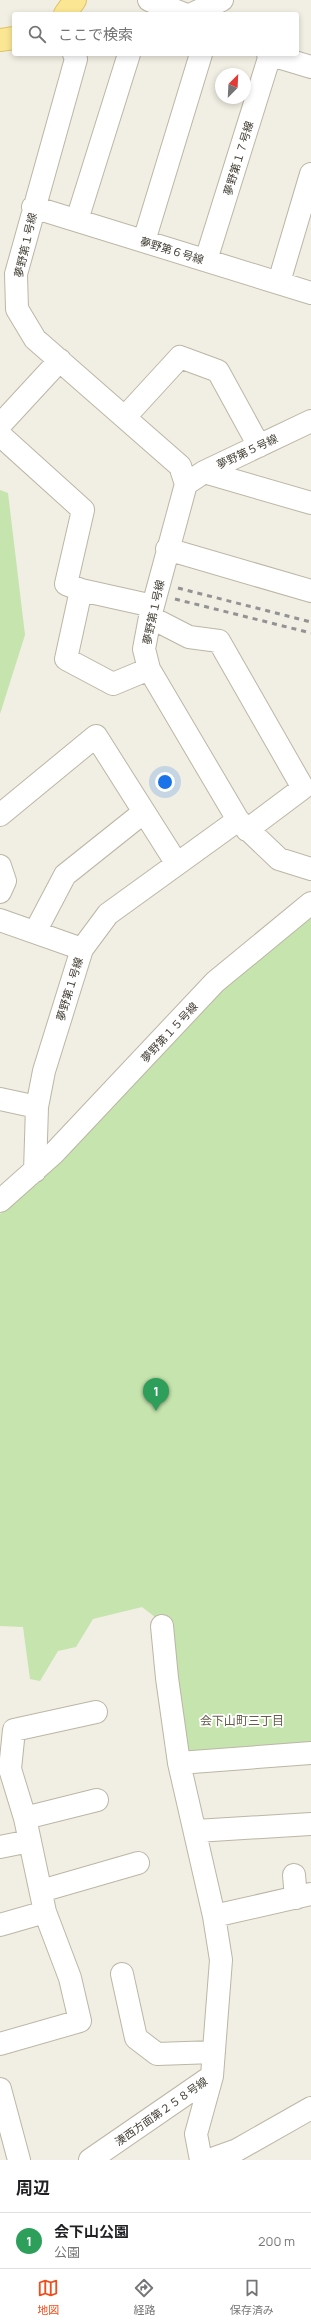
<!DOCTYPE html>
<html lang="ja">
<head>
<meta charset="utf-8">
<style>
  :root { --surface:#fff; --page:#f2f2f2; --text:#202124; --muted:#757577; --line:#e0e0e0; --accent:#f14d1a }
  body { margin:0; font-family:Manrope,"Noto Sans JP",sans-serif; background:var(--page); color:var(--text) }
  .compass { position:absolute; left:215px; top:68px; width:36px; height:36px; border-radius:50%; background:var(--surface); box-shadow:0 2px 6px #0003; rotate:24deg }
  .you { position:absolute; left:165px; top:782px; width:14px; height:14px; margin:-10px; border:3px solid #fff; border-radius:50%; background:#1a73e8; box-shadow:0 0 0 6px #1a73e833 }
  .badge { display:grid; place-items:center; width:26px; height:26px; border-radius:50%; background:var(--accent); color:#fff; font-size:13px; font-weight:700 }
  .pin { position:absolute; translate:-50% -33px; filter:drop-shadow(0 1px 2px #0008) }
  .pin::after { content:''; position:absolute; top:21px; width:14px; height:12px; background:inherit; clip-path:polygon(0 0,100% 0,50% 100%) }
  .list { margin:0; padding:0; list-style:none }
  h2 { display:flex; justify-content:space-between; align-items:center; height:52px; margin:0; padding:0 16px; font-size:17px }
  h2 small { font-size:13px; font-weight:400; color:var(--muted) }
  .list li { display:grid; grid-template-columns:26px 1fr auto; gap:12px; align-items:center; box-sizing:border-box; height:56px; padding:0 16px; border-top:1px solid var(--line) }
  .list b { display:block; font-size:15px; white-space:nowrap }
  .list p { margin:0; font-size:13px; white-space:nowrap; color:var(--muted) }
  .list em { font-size:13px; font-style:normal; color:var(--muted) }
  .icon { flex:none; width:22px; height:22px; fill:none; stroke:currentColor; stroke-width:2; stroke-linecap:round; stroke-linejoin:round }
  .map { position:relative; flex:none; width:311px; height:2160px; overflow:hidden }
  .search { position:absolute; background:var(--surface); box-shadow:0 2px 6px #0003; left:12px; right:12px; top:12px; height:44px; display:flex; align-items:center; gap:10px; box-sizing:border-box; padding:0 14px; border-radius:4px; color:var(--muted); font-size:15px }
  .sheet { height:108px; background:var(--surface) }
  nav { display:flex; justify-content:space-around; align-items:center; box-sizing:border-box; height:56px; border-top:1px solid var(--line); background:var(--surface); font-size:11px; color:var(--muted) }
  nav a { display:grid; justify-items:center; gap:2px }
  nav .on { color:var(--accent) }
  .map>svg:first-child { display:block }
</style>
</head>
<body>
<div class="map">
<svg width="311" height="2160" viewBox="0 0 311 2160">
  <rect width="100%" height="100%" fill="#f1eee3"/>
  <!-- green -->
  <path fill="#c6e4ad" d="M0,490L8,493L25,635L0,714Z
    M311,911V1748L185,1757L168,1627L142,1607L93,1619L76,1647L58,1651L40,1681L30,1679L23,1627L0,1626V1214L50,1170L220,987Z"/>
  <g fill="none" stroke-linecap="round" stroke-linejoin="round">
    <defs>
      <path id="street" d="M149,0L184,14
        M192,14L222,0
        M268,54L311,67
        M33,207L311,293
        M77,220L129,54
        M144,241L201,54
        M206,260L270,55
        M279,282L311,174
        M125,417L180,357L218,371L259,446
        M0,425L60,360
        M0,435L83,510L66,584L81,590L153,606
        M204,472L311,503
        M186,484L204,472L311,421
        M167,549L311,591
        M81,590L66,659L113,684L149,669
        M150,617L189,637L219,641L303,788L247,830
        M0,815L96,736L177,864
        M238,820L279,859L311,869
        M0,866L5,881L0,892
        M0,920L82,949
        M35,932L65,875L144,812
        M0,1099L37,1107
        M35,1171L37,1107L44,1071L82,949L108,914L238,820L149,669L144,649L150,617L186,484L180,466L35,339L17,309L16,274L76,59L74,54
        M0,1201L54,1153L215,982L311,903
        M162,1626L167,1678L179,1763L214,1916L221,1960L212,2076L196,2134L201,2160
        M179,1763L311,1753
        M25,1818L97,1800
        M196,1831L311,1824
        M0,1847L30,1841
        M294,1875L296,1898
        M41,1891L138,1863
        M214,1916L311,1894
        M0,1925L45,1912
        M122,1974L136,2038L157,2054L214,2052
        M0,2044L80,2021L70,1978L45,1912L25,1818L10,1769L14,1730L96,1712
        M0,2089L19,2160
        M90,2160L212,2076
        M209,2160L237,2150L311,2108"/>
      <path id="primary" d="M65,14L75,0
        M0,40L14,38"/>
    </defs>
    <!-- street casing -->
    <use href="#street" stroke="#bcb6a6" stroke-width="24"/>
    <!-- primary casing -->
    <use href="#primary" stroke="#dec464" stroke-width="24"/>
    <!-- street -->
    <use href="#street" stroke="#fff" stroke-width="22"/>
    <!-- primary -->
    <use href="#primary" stroke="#fae693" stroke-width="22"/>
    <!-- rail -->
    <path stroke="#939393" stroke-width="3" stroke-dasharray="5 5" stroke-linecap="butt" d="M178,588L311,622
      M175,599L311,633"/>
  </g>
  <g text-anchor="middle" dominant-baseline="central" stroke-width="3.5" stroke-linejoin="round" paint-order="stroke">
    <!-- street labels -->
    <g font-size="11" fill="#423e34" stroke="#fff">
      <text transform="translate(238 158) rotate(-73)">夢野第１７号線</text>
      <text transform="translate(25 245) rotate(-77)">夢野第１号線</text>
      <text transform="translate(172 250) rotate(17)">夢野第６号線</text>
      <text transform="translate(247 451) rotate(-25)">夢野第５号線</text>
      <text transform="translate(153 612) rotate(-78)">夢野第１号線</text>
      <text transform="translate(69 989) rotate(-73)">夢野第１号線</text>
      <text transform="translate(169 1032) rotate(-47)">夢野第１５号線</text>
      <text transform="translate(161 2111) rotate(-35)">湊西方面第２５８号線</text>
    </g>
    <!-- neighbourhood labels -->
    <g font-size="12" fill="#655d4b" stroke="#fff">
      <text x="242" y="1720">会下山町三丁目</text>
    </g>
  </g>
</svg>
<svg class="compass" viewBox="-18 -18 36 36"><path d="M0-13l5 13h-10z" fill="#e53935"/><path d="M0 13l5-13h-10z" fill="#757577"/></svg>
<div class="you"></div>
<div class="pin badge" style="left:156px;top:1411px;background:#2e9e5b">1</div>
<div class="search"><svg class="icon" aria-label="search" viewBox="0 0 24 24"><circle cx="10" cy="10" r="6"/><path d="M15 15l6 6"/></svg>ここで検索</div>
</div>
<section class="sheet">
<h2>周辺<small></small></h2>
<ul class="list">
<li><span class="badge" style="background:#2e9e5b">1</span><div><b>会下山公園</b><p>公園</p></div><em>200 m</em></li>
</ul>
</section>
<nav>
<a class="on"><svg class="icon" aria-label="map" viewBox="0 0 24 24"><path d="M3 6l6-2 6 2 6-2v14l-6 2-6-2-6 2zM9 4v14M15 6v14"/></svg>地図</a>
<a><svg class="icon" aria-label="directions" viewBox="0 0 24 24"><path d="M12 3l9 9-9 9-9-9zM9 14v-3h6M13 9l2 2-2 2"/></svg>経路</a>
<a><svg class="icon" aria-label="saved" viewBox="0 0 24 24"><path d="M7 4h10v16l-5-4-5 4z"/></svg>保存済み</a>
</nav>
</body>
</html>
